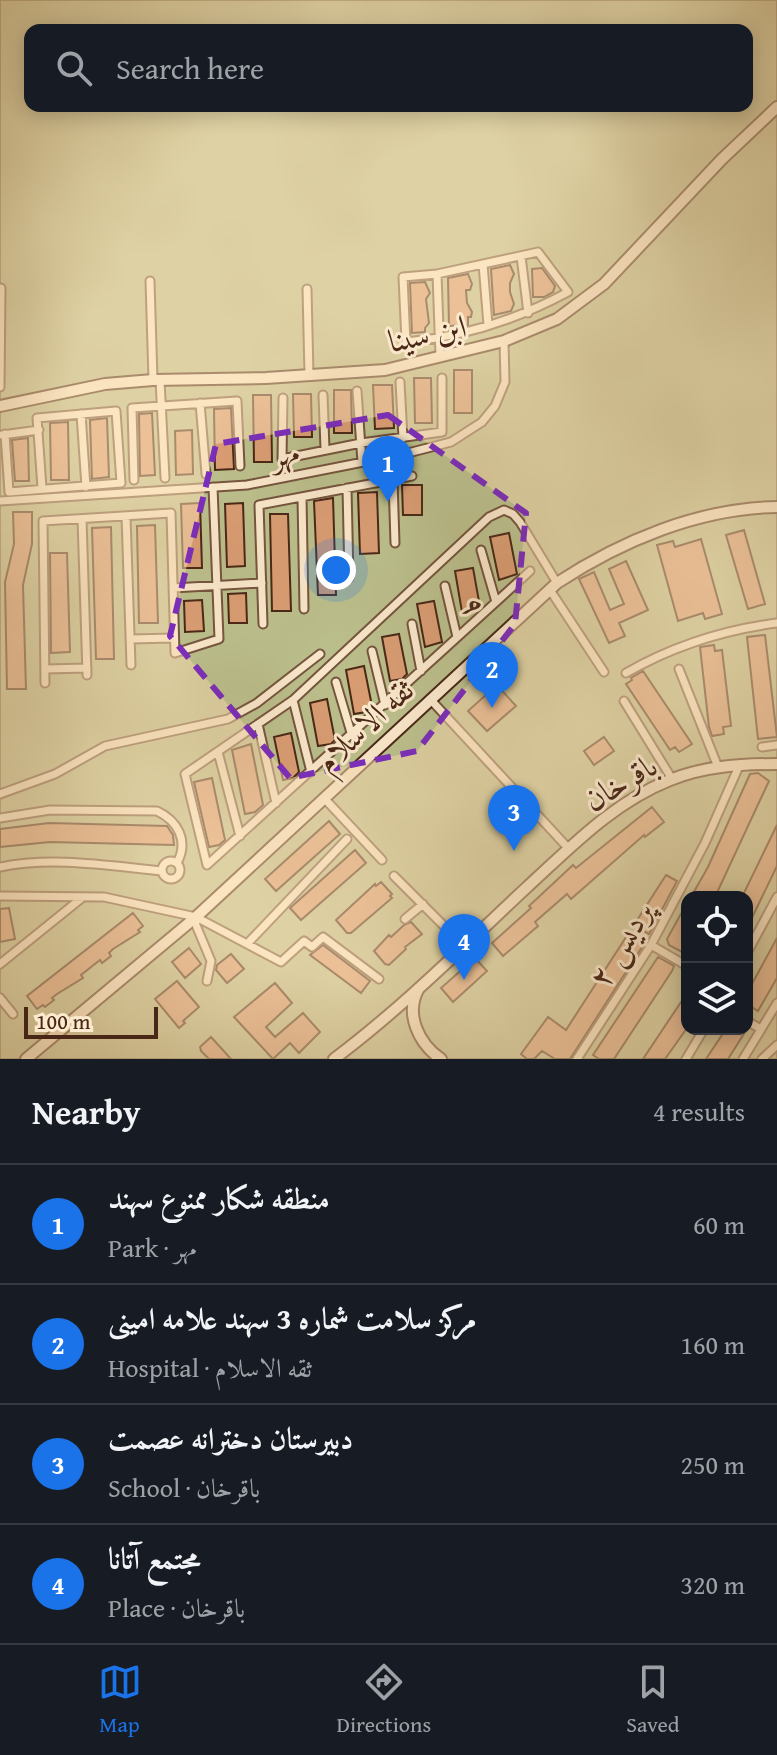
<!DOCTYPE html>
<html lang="en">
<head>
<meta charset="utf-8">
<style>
  :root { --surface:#171b24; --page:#20242c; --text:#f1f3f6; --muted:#9ea1a6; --line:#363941; --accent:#1a73e8 }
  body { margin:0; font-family:"Gentium Book Plus",Amiri,serif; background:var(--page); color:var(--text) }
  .controls { position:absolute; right:24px; bottom:24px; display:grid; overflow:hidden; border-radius:16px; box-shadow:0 4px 20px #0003 }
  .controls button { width:72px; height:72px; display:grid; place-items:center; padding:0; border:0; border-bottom:2px solid var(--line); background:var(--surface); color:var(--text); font:40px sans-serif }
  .scale { position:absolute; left:24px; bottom:20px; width:134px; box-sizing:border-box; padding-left:8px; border:4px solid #492716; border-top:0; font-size:22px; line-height:28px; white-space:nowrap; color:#492716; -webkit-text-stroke:6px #fceace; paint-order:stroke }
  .you { position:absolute; left:336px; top:570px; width:28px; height:28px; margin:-20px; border:6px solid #fff; border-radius:50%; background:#1a73e8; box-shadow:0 0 0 12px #1a73e833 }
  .badge { display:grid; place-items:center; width:52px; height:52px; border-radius:50%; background:var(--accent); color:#fff; font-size:26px; font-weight:700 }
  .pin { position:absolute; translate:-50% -66px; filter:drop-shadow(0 2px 4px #0008) }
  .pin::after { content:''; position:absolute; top:42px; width:28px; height:24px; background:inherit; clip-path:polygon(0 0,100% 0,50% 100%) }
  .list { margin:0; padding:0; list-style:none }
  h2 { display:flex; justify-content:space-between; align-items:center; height:104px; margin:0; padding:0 32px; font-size:34px }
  h2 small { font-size:26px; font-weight:400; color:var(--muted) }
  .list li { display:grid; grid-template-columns:52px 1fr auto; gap:24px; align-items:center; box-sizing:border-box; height:120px; padding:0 32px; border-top:2px solid var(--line) }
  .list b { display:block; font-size:30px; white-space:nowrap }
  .list p { margin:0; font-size:26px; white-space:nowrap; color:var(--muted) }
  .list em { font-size:26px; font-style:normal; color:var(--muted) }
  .icon { flex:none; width:44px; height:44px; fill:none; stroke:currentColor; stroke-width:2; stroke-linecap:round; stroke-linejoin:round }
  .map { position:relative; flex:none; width:777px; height:1059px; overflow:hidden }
  .search { position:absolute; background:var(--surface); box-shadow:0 4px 20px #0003; left:24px; right:24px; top:24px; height:88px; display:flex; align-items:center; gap:20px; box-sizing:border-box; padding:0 28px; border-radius:16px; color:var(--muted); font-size:30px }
  .sheet { height:584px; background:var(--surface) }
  nav { display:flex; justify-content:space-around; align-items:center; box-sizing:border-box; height:112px; border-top:2px solid var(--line); background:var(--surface); font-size:22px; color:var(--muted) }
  nav a { display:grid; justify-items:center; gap:4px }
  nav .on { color:var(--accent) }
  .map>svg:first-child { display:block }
</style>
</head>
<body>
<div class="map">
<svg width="777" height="1059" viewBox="0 0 777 1059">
  <rect width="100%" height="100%" fill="#fadeb4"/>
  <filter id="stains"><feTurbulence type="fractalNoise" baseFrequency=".0025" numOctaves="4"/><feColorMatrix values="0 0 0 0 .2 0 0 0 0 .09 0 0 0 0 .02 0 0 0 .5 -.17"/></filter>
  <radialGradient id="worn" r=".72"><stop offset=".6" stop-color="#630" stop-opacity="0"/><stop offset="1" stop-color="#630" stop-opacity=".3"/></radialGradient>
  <!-- green -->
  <path fill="#bcc18e" stroke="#827452" stroke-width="2" fill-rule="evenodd" d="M0,0H777V1059H0ZM30,30H747V106H30ZM687,897H747V1029H687Z"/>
  <!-- building -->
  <path fill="#db9e75" stroke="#492716" stroke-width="2" d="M510,265L514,274L510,283V292L514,304L511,311L494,315L491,269Z
    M542,268L555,286L553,292L544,297H533L532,269Z
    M468,274L472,284L470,290H466L467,303L472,312L471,317H468V325L449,326L448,278Z
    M425,282L430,293L426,299L429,323L425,328V332L412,333L410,283Z
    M454,370H472V413H454Z
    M414,378H431L432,423H415Z
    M373,385H392L394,428L375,429Z
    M334,390H351L352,433H334Z
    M293,394H311L312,437H294Z
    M253,395H271L272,462H254Z
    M231,408L234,469L215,470L214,409Z
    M152,413L155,475L140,476L139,414Z
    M107,418L109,477L92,479L90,420Z
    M68,422L69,480H51L50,423Z
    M192,430L193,474L176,475L175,431Z
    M28,438L29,481H15L12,440Z
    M402,485H422V515H403Z
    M377,492L379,553L360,554L358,493Z
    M333,498L336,595H318L314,501Z
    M200,503L202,568H183L181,504Z
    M243,503L245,566L227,567L225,504Z
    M13,512H32V544L23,585L26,689H7L5,582L14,544Z
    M270,514H288L291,611H272Z
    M155,525L158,623H139L137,526Z
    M111,527L114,659H96L92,528Z
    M744,530L765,604L748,609L726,535Z
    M509,533L517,574L499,580L490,537Z
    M701,539L722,614L705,619L703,613L678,621L657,545L673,541L675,547Z
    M50,553H67L70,652L51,653Z
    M626,561L648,610L619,623L625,636L609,643L579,579L594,572L610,610L624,604L609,569Z
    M473,568L480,607L462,612L455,571Z
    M246,593L247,623H229L228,594Z
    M202,600L204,631L185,632L184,601Z
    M434,601L442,642L425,647L417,604Z
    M399,634L407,674L402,679L390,681L382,637Z
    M765,635L777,737L758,739L747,637Z
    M714,645L715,651L722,650L731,726L723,727L724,734L712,736L709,727L700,647Z
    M364,666L372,706L366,712L354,714L346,670Z
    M643,671L692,744L679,752L675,747L670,750L626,684L632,680L631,678Z
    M497,685L516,706L487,731L468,711Z
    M327,699L335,740L331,744L318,746L310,703Z
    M291,733L299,772L293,778L283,780L274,737Z
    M604,737L614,751L594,765L584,751Z
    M251,744L263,805L255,812L245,814L232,750Z
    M758,773L769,781L715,897H691L708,867L750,774Z
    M212,778L225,840L219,845L209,847L194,782Z
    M652,807L664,822L645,837L644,835L571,899L567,894L535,922L538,926L503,956L492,943L531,908L529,906L573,865L576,868Z
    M329,821L340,834L276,891L265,879Z
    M49,823L167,826L173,835L174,845L50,842L0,847V829Z
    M777,825V866L747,928V897H742Z
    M355,850L366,863L301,920L290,908Z
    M666,875L677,881L649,934L634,925Z
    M381,882L392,894L390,896L392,898L351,933H347L336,920L375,884L376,886Z
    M687,903V947L682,952L669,945L667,939Z
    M9,908L15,939L0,942V909Z
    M133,913L143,926L138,930L140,932L113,949L109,953L111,956L102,963L100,960L81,975L83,978L57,994L52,998L54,1000L45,1007L43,1005L37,1009L27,996Z
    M411,922L422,934L405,947L406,949L389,965L385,964L374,951L389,935L391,937L404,925Z
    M628,934L644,944L570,1059H555L542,1051L534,1059H527L521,1054L548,1017L566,1030Z
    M777,938V978L758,1011L747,1004V993Z
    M323,945L370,981L361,993L310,955Z
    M189,948L201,964L185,978L172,962Z
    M231,954L244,969L227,983L216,970L217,965Z
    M658,957L674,966L672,971L614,1059H599L593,1055Z
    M475,958L487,971L453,1002L441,988Z
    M177,981L199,1007L183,1021L185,1023L179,1028L155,999Z
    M275,983L292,1003L266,1027L275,1037L303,1013L320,1032L299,1053L290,1043L273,1059L234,1017Z
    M687,993V1028L665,1059H643Z
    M726,1029H747L728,1059H706Z
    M211,1037L231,1059H209L201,1051L200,1047Z"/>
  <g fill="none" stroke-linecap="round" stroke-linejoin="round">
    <defs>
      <path id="street" d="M538,252L568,292C518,319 463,337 406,342L403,277L437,274Z
        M521,256L528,313
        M483,264L488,325
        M437,274L440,357
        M150,281L153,380
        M307,289L309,375
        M160,380L165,478
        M400,382L403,438
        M0,387L1,288
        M357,391L362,462
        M323,395L325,449
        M283,398L282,459L361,443L442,432V378
        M200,403L206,474
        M81,414L86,487
        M5,434L9,492L121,483L116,411L37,418L42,488
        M2,435L39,430
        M134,480L132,408L237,401L240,466
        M393,480L395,543
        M347,488L349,578
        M302,497L304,609
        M0,501L247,485L404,454L451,442L482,422L495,406L505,382L504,341
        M126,516L131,665
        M82,519L87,675
        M481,550L496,602
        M530,571L207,865L185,774L293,700L489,517L504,510L513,514L520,522L557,583
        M445,586L457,637
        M173,588L262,583
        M550,590L604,672
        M263,624L259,505L412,476
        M412,624L421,671
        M130,639L174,638
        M372,651L385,705
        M45,669L87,668
        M679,669L718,767
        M626,673C673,646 723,630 777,623
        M336,682L352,736
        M45,683L43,521L171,513L175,653L219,639L213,487
        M430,699L569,849
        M293,700L311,772
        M624,701L672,779
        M258,724L276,803
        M762,747L777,745
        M218,752L240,836
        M0,794L55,774L105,746L228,719L257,703L320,654
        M324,798L382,860
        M0,818L50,810L157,811C178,821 189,841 177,863
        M162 870a9 9 0 1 1 18 0a9 9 0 1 1-18 0Z
        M0,867C52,856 110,866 162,871
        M394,876L464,946
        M0,896L104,897L196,917L281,962L304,941L312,947L323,937L379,979
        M193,918L211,961L207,981
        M405,919L423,904
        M247,944L347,839
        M651,945L687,966
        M747,953L777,897
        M0,964L83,897
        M0,998L13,1014
        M747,1021L759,1028
        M577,1059L651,945L705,843L740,764
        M686,1059L704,1029
        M743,1059L777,1003
        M762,1059L777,1045"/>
      <path id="secondary" d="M0,406L105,384L153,380L266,378L385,370L504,341L557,319L604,284L722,159L777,107
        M419,988C404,1014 419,1044 441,1059
        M26,1059L196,917L557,583C621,541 699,508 777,507
        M334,1059C402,1008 463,947 525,889C570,848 612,803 670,780C704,766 741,764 777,764"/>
    </defs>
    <!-- street casing -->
    <use href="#street" stroke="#75553e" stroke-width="11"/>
    <!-- secondary casing -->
    <use href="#secondary" stroke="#492716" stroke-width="14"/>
    <!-- street -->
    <use href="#street" stroke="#fceace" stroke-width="7"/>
    <!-- secondary -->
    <use href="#secondary" stroke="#fceace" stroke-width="10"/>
  </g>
  <!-- marked area -->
  <path d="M0 0H777V1059H0ZM388,415L526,513L515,624L417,751L290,778L170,636L216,444Z" fill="#fadeb4" fill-opacity=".55" fill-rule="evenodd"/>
  <path fill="none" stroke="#7b2cbf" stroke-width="6" stroke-dasharray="16 10" stroke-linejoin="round" d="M388,415L526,513L515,624L417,751L290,778L170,636L216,444Z"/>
  <g text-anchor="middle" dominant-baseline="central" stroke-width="6" stroke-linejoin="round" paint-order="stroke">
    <!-- street labels -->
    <g font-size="32" fill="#492716" stroke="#fceace">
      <text transform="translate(427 333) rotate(-12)">ابن سینا</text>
      <text transform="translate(285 453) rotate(-11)">مهر</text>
      <text transform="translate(475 606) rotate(77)">۹</text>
      <text transform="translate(364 725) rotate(-43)">ثقه الاسلام</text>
      <text transform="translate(620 782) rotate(-31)">باقرخان</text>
      <text transform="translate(620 944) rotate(-59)">پردیس ۲</text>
    </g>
  </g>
  <rect width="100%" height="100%" filter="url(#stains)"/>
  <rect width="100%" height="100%" fill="url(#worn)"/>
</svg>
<div class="controls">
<button><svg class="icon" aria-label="locate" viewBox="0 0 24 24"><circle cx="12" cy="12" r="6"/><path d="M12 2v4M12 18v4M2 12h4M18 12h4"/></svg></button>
<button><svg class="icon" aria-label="layers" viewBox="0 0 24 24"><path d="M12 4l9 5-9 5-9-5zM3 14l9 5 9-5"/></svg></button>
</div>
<div class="scale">100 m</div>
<div class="you"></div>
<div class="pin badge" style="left:388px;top:502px">1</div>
<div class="pin badge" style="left:492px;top:708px">2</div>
<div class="pin badge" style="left:514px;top:851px">3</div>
<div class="pin badge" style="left:464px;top:980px">4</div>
<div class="search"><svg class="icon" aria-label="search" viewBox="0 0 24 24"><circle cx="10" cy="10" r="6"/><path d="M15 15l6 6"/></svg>Search here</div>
</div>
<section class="sheet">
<h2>Nearby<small>4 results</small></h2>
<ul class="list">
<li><span class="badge">1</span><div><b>منطقه شکار ممنوع سهند</b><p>Park · مهر</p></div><em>60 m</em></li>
<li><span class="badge">2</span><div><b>مرکز سلامت شماره 3 سهند علامه امینی</b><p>Hospital · ثقه الاسلام</p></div><em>160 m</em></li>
<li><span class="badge">3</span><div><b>دبیرستان دخترانه عصمت</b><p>School · باقرخان</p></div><em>250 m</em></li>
<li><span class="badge">4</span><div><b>مجتمع آتانا</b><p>Place · باقرخان</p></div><em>320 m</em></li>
</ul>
</section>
<nav>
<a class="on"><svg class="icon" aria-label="map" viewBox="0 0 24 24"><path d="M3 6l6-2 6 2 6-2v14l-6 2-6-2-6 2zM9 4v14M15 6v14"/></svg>Map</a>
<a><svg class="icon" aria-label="directions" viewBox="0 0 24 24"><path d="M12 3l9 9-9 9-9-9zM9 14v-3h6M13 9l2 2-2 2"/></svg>Directions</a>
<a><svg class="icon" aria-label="saved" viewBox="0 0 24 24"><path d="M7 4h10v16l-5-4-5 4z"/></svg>Saved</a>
</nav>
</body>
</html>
